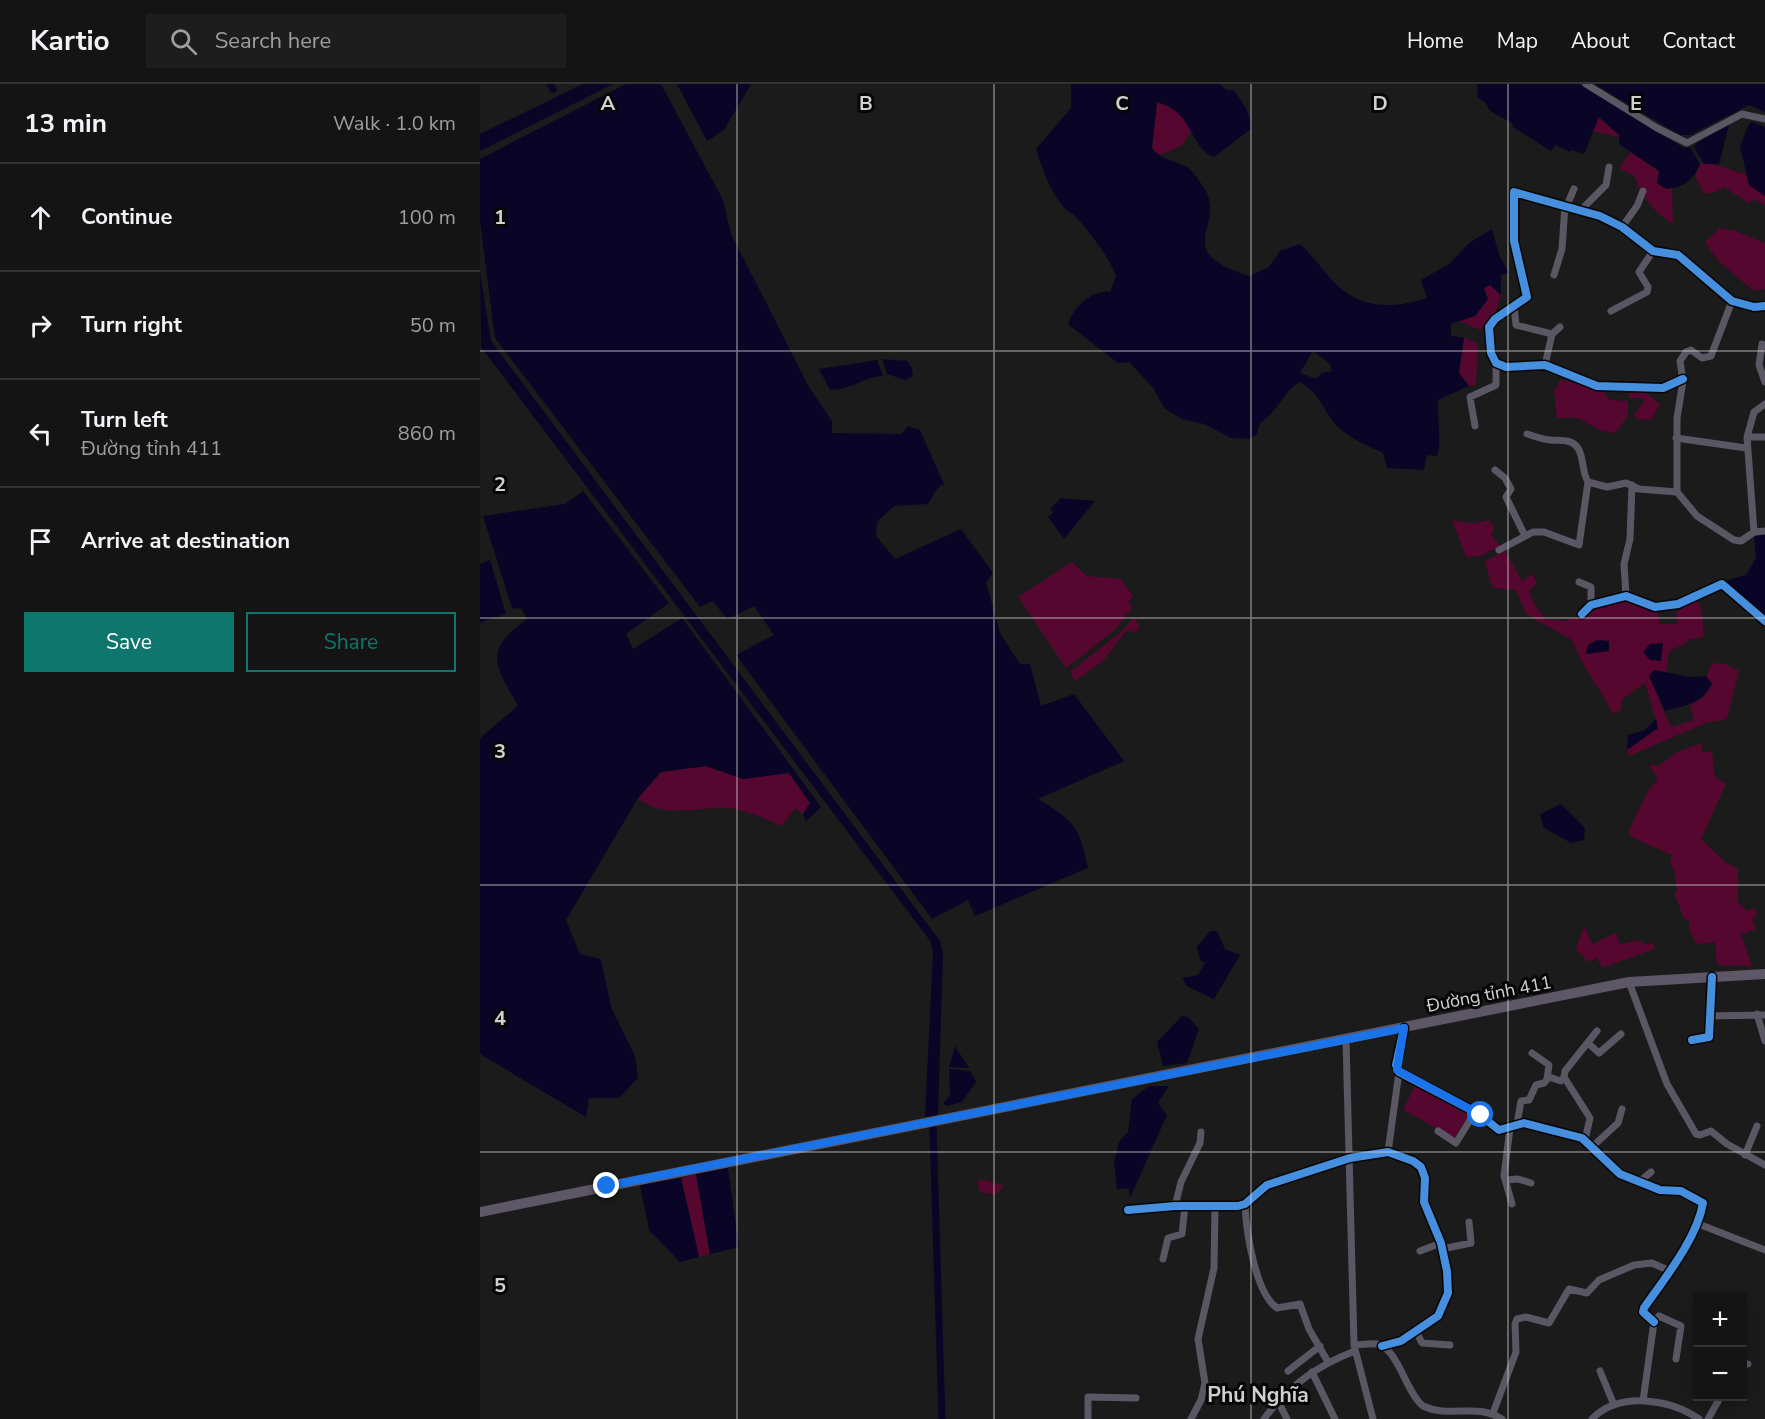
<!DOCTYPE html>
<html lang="en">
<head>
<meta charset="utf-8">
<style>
  :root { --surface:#141414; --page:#1d1d1d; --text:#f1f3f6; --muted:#9d9ea0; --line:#333334; --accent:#0f766e }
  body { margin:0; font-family:"Nunito Sans",sans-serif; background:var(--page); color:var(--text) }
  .controls { position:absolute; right:18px; bottom:18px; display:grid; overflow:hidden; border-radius:0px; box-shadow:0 3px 15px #0003 }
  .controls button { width:54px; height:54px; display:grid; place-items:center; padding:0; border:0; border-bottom:2px solid var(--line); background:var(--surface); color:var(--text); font:30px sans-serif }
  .stop { position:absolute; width:18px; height:18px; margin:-14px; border:4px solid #1a73e8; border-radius:50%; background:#fff }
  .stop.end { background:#1a73e8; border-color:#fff; box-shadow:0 2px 6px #0008 }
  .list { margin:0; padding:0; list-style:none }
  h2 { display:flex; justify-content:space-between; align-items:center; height:78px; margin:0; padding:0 24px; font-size:26px }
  h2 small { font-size:20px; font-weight:400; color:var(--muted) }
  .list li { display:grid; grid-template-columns:39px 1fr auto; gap:18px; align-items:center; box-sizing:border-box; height:108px; padding:0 24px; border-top:2px solid var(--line) }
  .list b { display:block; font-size:22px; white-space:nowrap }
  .list p { margin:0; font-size:20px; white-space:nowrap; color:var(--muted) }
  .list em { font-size:20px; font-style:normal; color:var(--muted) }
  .actions { display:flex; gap:12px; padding:18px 24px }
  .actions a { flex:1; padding:14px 0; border:2px solid var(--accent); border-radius:0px; text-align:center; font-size:21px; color:var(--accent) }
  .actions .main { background:var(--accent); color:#fff }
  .icon { flex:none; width:33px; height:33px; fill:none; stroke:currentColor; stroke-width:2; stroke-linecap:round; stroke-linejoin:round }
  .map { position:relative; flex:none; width:1285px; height:1335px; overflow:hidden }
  header { display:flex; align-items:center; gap:36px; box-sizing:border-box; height:84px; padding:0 30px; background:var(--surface); border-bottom:2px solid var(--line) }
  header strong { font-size:28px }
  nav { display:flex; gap:33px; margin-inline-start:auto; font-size:21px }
  .search { width:420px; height:54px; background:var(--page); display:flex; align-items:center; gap:15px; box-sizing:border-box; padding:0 21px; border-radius:0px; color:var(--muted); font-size:22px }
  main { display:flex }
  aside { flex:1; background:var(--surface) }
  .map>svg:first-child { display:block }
</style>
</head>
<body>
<header>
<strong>Kartio</strong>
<div class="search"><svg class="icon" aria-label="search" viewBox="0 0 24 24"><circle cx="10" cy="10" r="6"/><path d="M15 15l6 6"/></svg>Search here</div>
<nav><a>Home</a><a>Map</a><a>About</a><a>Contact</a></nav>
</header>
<main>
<aside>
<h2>13 min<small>Walk · 1.0 km</small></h2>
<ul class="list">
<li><svg class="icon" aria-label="ahead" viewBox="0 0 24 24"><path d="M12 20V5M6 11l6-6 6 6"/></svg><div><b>Continue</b></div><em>100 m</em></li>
<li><svg class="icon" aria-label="right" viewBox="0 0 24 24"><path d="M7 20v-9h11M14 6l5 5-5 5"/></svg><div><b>Turn right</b></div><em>50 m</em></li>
<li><svg class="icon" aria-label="left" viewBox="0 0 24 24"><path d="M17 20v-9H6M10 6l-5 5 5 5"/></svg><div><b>Turn left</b><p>Đường tỉnh 411</p></div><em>860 m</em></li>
<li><svg class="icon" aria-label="arrive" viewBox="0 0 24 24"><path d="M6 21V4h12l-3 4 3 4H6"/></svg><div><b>Arrive at destination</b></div></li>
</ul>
<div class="actions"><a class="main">Save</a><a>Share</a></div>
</aside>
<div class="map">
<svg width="1285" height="1335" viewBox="0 0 1285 1335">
  <rect width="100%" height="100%" fill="#1b1b1b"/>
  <!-- green -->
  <path fill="#55072f" d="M677,18L697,26L712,46L701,62L678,72L672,64Z
    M1118,33L1139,51V53L1113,47Z
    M1151,68L1179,87L1186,105L1192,104L1193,139C1177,132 1158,109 1155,92L1139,84Z
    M1220,80C1238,78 1249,87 1266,90L1269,101L1285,112V122L1275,115L1269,119L1244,103L1236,108L1224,110L1215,92Z
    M1240,144L1256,147L1285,159V205L1274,207L1239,178L1225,158Z
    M1010,201L1021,211L1016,227L1000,246L979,237L995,232L1008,216L1003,204Z
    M984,254L998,259L996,301L989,302L979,289Z
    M1081,296L1121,305L1130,316L1148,317V332L1135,349L1121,347L1098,334H1077L1074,307Z
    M1164,307L1180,320L1171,336L1157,335L1154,330L1164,318L1162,314H1149V308Z
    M972,436L993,440L1009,436L1014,444L1011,451L1020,462L1001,472L986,473Z
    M1025,467L1042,497L1053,490L1057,500L1049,506L1053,518L1065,535L1084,537L1104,532L1113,523L1146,514L1177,527L1180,540H1197L1196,529L1217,514L1222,529L1224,553L1208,556L1203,561L1189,567L1186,588L1174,586L1169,592L1191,643L1214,636L1210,621L1224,613L1232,600L1226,592L1232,579L1245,580L1259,587L1247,635L1226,639L1149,672L1147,666L1178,644L1165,599L1141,616V626L1133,630C1119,603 1102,583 1092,556L1046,530L1036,506L1012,504L1005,477Z
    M592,478L607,492L641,495L653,512L648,519L653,522L635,546L586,584L538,513Z
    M654,533L660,543L655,548L646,547L623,577L595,597L590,588L641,548Z
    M1222,659V668L1232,667L1235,693L1246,700L1221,755L1246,779L1258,785V819L1268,827L1274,824L1277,831L1272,835L1276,845L1261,850L1272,882L1237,881L1235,858L1216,860L1210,847L1209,837L1204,835L1194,809L1197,808L1194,785L1190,780L1192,771L1151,753L1149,746L1168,707L1178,695L1169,681H1180L1197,668Z
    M226,682L263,695L309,689L330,719L323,730L316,724L301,742C285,734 265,726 248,724C217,722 183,736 158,714L181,688Z
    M1104,842L1112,860L1136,849L1140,861L1158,856L1164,860L1174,859V865L1122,884L1117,874L1108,878L1096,865Z
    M936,999L992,1028L974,1054L923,1026Z
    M216,1090L230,1170L219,1173L201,1094Z
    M505,1096H506L524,1102L515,1111L500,1108L497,1097Z"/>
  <!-- water -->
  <path fill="#0a0426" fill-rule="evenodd" d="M103,0H133L0,67V50Z
    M146,0H181L243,116L251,150L329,303L352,337V349L421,350L428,342L440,346L464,400L457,405L448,420L414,422L397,438L396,452L415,475L481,445L513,489L506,498L520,549L540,580H550L561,622L594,610L644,677L558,715C593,736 600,743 608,784L495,832L488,816L452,835L256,571L294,551L274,522L247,535L233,517L220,523L15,254L0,138V75Z
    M197,0H271L244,46L227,57Z
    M591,0H740L746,6H753C763,17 771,30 771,45L734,73C708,63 715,28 677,18L672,64C681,76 694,76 707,83C713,87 718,95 722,101C751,141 686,166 769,192L789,183L800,167L820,160C835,173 844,189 858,202C883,226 917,224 947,214L941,196L969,180L989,159L1012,145L1019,171L1029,189L1021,191V211L1010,201L1004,204L1008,215L995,232L971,240V252L984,254L979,289L989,302L958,316C957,331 962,362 957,372L947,371L944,386L907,384L903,369C888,362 871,355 858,343C844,329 839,306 819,298C802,309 800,326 780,339L777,350L770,355L751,354L724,340L702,335L684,324L674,305L649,278L638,279L588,240C594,223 611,206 630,208L636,192C631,176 608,146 596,133C593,129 588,128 585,125C570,107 563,87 556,65L591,24ZM833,267L850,280L852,287L842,289L836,295L820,289Z
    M997,0H1099L1204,64L1210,63L1220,80C1213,97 1204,103 1186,105L1177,99L1179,87L1139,60V51L1119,33L1104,70L1092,66L1090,68L1076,61L1071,67L1033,43L1032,39L1010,27L1005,18L998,14Z
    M1114,0H1285V28L1269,21L1210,51H1200Z
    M1272,38L1285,43V112L1269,101L1260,62L1269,40Z
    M1249,41L1239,80H1224L1214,63L1218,58Z
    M0,188L11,257L460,857L463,870L458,1031L445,1033L453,869L451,858L1,263Z
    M402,275L427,277L432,284L433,292L425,296L407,290Z
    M397,276L403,292C383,293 374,305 350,306L339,285Z
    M103,407L189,519L146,550L153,565L202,534L341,723L326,737L323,730L330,719L309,689L263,695L226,682L181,688L158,714L86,836L100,870L121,875L131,923L155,972L158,994L139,1014H109L106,1033L0,970V654L38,622C15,580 2,568 47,535L42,525L32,524L3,432L85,420Z
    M581,414L615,417L584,455L568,433L574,428L570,425Z
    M1285,450V533L1244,497L1266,491L1276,474L1274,453Z
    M10,476L26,530L1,538L0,541V480Z
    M1117,556L1129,557V567L1106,570L1108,561Z
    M1183,559L1181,577L1170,576L1163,568L1170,560Z
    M1174,586L1210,593L1226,592L1232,600C1219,621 1207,621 1185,627L1169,592Z
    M1176,635L1178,644L1147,666L1148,651L1165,646Z
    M1081,720L1105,744L1104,756L1091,759L1063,743L1060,730Z
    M730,847H737L745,865L760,871L734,915L707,902L702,894L718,891L725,879L720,876L717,863Z
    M702,932L708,933L719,945L707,979L683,982L677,958Z
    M475,962L489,984L469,983Z
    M469,985L490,987L496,998L482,1018L467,1022L463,1019L470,1012Z
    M669,1002H689L678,1019L687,1031L650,1114L649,1104L637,1105L634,1078L639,1058L648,1048L652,1015Z
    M248,1084L259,1163L230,1170L216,1090Z
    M201,1094L219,1173L200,1178L169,1146L160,1101Z"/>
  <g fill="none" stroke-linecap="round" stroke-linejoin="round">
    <!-- canal -->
    <path stroke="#0a0426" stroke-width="7" d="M70,0L73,5
      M453,1044L462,1335"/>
    <!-- street -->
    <path stroke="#5b5664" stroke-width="7" d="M1106,0L1177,44L1207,59L1262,30L1285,35
      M1087,121L1094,105
      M1102,125L1126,101L1129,83
      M1142,143L1157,122L1163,107
      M1074,191L1082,165L1085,121
      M1034,222L1036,241L1072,250
      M1131,227L1167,208L1168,203L1159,188L1173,167
      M1282,260L1279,281L1285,298
      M1065,281L1072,250L1080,243
      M1203,295L1183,304L1117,302L1065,281L1026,283L1016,279L1011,269L1009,243L1015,235L1047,213L1034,157V108L1120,132L1142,143L1173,167L1198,171L1252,217L1274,223L1285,222
      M995,342L990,313L1016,301V278
      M1047,350C1054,352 1063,356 1070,356C1080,357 1093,354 1099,366C1104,376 1102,388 1108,398
      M1267,353H1285
      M1196,354L1266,364
      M1015,386L1025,394L1031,405L1026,413L1045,452
      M1197,408V334L1203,297L1200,277L1206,268L1211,266L1222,274L1231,272L1252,217
      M1274,448L1267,353L1274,328L1285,320
      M1019,466L1053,448H1064L1099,461L1108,398L1127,403L1146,399L1159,405L1197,408L1217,432L1254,456L1261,457L1274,448L1285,447
      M1099,498L1111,503V521
      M1146,512L1144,480L1150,455L1152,401
      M1102,530L1111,521L1146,512L1175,523L1198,520L1242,500L1285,537
      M1149,898L1187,1000L1216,1050L1220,1051L1231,1047L1247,1060L1285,1081
      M1277,930L1285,957
      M1228,932L1285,931
      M924,944L916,981L919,988L999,1030L1019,1046L1044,1039L1102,1054L1140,1090L1180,1106L1201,1107L1223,1119C1217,1155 1184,1195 1164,1224L1163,1228L1174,1238
      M866,955L874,1261L893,1335
      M1212,956L1229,953L1232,893
      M1108,959L1119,969L1141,950
      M1052,969L1069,981L1067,995
      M1084,993L1085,987L1117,947
      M1037,1040L1041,1017L1049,1016L1056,1001L1064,999L1069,993L1081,997L1084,993L1110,1034L1105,1056
      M1030,1044L1024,1092L1032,1120
      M958,1047L976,1059L995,1028
      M1112,1063L1138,1039L1142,1025
      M908,1068L919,988
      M1265,1071L1277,1042
      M1026,1096L1038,1095L1051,1099
      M1158,1099L1171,1088
      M765,1120C766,1146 775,1209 797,1224L820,1220L829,1245L848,1278
      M695,1122L701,1098L720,1059L721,1048
      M648,1126L695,1122H758L765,1120L787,1101L870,1074L908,1068L933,1077L941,1083L945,1094L944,1118L961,1159L967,1187L968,1209L958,1232L921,1257L902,1262
      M1216,1139L1285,1166
      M962,1165L991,1159L989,1138
      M940,1167L961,1159
      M683,1175L688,1154L702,1150L705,1122
      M936,1247L942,1259L970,1261
      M874,1261C881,1261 890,1259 897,1260C918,1264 926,1309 943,1322C971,1335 995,1318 1022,1335
      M1262,1282L1268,1280
      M808,1287L840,1262
      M1120,1287L1134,1321
      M832,1288L855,1335
      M798,1317L807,1335
      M1163,1317L1174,1238L1179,1232L1201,1242L1196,1275
      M1013,1329L1036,1268L1035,1240L1037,1235L1046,1233L1069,1239L1089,1205L1107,1209L1119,1196L1154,1181L1172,1179L1190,1187
      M608,1335V1313L656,1314
      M711,1335L721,1316L725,1299L718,1255L734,1184L735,1122
      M784,1335C807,1303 838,1281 875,1267
      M1112,1335C1139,1307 1190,1315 1219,1335
      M1228,1335L1241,1312"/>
    <!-- secondary -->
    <path stroke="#5e5768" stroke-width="10" d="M0,1128L1149,898L1285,890"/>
    <defs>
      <path id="cycleway" d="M1203,295L1183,304L1117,302L1065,281L1026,283L1016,279L1011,269L1009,243L1015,235L1047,213L1034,157V108L1120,132L1142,143L1173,167L1198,171L1252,217L1274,223L1285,222
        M1102,530L1111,521L1146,512L1175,523L1198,520L1242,500L1285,537
        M924,944L916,981L919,988L999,1030L1019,1046L1044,1039L1102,1054L1140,1090L1180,1106L1201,1107L1223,1119C1217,1155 1184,1195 1164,1224L1163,1228L1174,1238
        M1212,956L1229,953L1232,893
        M648,1126L695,1122H758L765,1120L787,1101L870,1074L908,1068L933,1077L941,1083L945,1094L944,1118L961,1159L967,1187L968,1209L958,1232L921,1257L902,1262"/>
    </defs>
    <!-- cycleway casing -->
    <use href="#cycleway" stroke="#060606" stroke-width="11"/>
    <!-- cycleway -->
    <use href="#cycleway" stroke="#468fdf" stroke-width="8"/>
  </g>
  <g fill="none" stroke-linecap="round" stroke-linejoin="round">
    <!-- route -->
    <path stroke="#1a73e8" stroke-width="8" d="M127,1102L924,944L917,986L1001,1031"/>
  </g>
  <!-- grid -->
  <path fill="none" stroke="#d2d1d2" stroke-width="1.5" stroke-opacity="0.55" d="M257,0V1335M514,0V1335M771,0V1335M1028,0V1335M0,267H1285M0,534H1285M0,801H1285M0,1068H1285"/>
  <g text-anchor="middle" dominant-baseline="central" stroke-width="6" stroke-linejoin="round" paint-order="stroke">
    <!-- street labels -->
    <g font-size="18" fill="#d2d1d2" stroke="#060606">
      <text transform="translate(1009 910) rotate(-11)">Đường tỉnh 411</text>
    </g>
    <!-- quarter labels -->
    <g font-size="21" font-weight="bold" fill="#d0ced1" stroke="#060606">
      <text x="778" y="1311">Phú Nghĩa</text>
    </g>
  </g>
  <g font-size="20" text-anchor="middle" font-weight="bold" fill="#d2d1d2" stroke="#060606" stroke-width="6" stroke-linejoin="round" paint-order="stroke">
    <text x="128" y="26">A</text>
    <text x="386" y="26">B</text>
    <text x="642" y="26">C</text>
    <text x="900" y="26">D</text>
    <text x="1156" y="26">E</text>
    <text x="20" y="140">1</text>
    <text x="20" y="407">2</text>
    <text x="20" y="674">3</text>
    <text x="20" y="941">4</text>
    <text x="20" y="1208">5</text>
  </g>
</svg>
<div class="controls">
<button>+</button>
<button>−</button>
</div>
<div class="stop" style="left:1001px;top:1031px"></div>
<div class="stop end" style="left:127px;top:1102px"></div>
</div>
</main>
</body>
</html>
